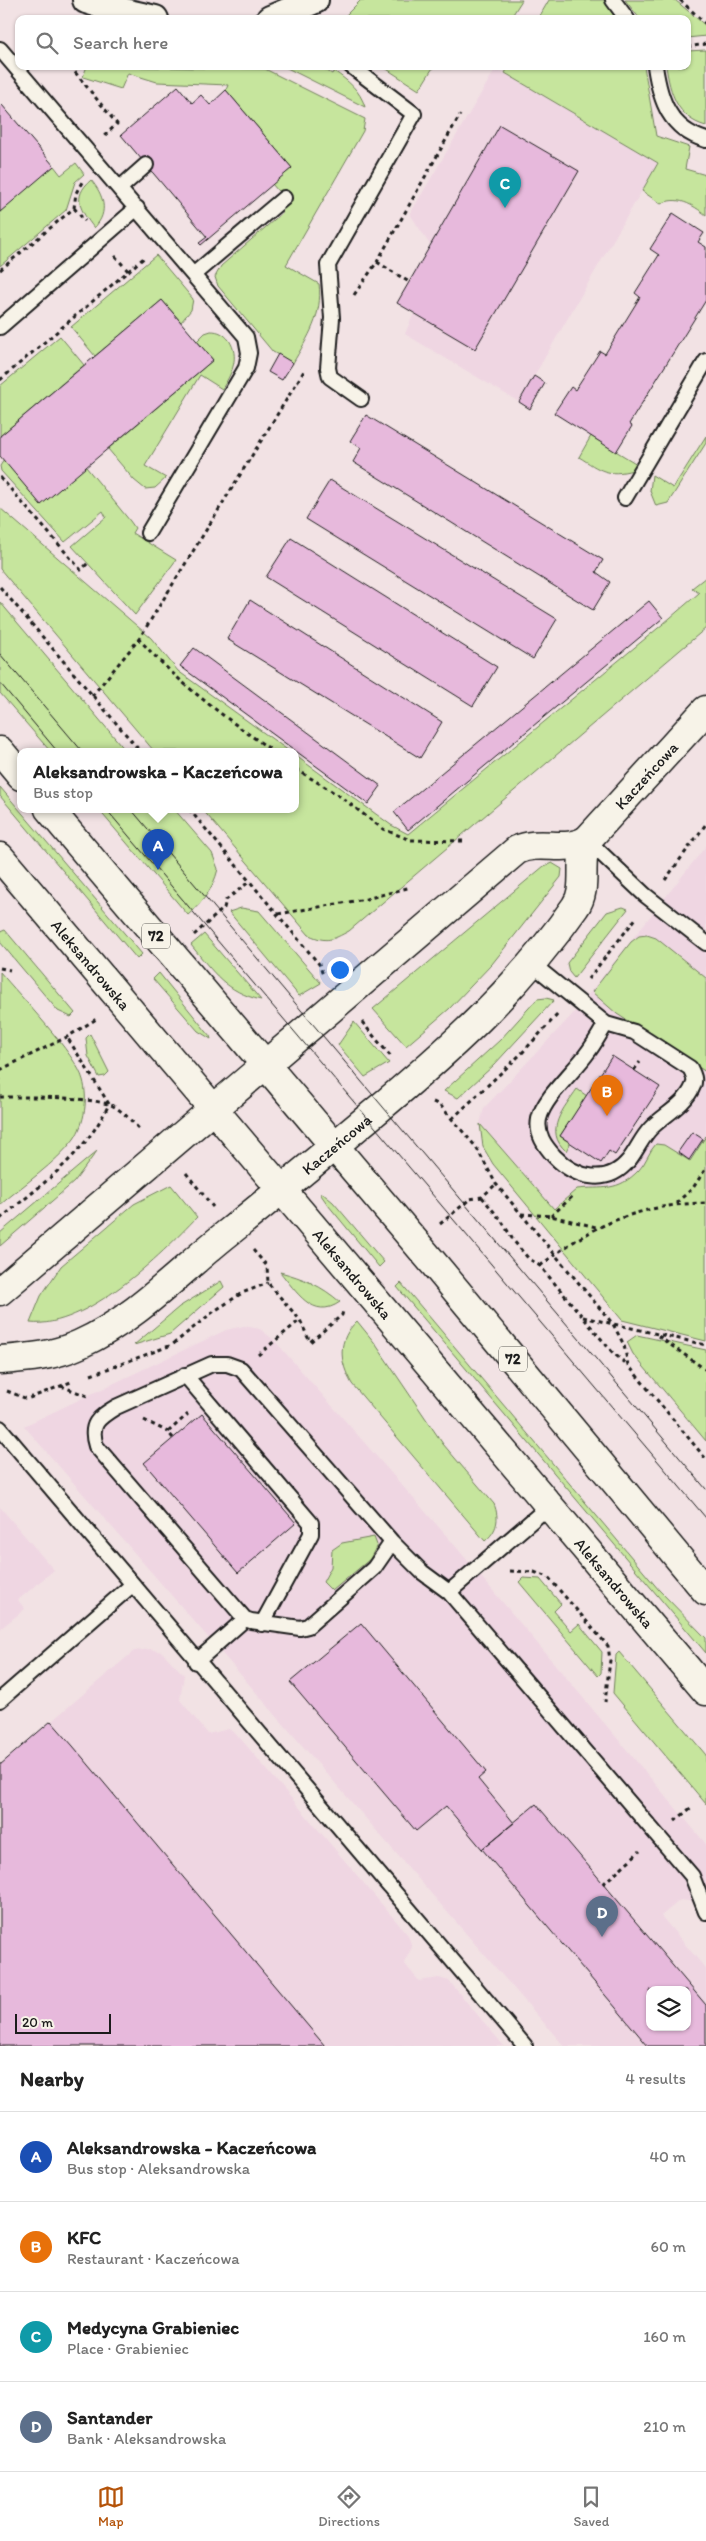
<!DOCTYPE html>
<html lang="en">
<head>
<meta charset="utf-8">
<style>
  :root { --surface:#fff; --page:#f6f6f6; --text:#222; --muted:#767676; --line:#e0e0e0; --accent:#b45309 }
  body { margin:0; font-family:Itim,sans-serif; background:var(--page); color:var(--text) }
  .controls { position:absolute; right:15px; bottom:15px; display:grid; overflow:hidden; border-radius:10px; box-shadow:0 1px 4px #0004 }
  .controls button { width:45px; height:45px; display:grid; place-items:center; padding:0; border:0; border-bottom:1px solid var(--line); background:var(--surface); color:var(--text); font:25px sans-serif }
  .scale { position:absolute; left:15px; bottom:12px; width:96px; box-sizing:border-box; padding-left:5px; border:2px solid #1c1c1c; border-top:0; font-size:14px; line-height:18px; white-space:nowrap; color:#1c1c1c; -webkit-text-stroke:4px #f7f3e8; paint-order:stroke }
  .you { position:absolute; left:339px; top:969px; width:18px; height:18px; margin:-12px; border:4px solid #fff; border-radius:50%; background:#1a73e8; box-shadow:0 0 0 8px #1a73e833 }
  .badge { display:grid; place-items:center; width:32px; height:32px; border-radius:50%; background:var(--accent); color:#fff; font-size:16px; font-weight:700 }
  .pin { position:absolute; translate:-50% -41px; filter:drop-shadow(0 1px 2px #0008) }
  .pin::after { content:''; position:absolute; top:26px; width:18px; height:15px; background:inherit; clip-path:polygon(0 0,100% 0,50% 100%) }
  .popup { position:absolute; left:17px; top:748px; width:282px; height:65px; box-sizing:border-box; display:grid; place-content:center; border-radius:10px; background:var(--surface); filter:drop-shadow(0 1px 4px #0005); font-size:16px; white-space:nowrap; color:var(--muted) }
  .popup b { font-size:19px; color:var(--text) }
  .popup::after { content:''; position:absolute; left:50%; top:100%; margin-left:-10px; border:10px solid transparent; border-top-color:var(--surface) }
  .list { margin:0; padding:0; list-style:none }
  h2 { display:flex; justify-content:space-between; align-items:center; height:65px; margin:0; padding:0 20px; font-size:21px }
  h2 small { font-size:16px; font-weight:400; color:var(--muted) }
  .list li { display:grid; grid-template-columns:32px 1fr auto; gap:15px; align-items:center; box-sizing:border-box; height:90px; padding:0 20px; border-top:1px solid var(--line) }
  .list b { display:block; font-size:19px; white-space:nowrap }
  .list p { margin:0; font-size:16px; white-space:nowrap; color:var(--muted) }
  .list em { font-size:16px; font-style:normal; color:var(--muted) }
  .icon { flex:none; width:28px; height:28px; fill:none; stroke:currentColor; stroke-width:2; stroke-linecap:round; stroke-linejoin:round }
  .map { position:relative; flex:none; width:706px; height:2046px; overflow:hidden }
  .search { position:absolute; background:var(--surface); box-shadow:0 1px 4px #0004; left:15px; right:15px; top:15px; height:55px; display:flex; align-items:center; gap:12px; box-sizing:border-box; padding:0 18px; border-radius:10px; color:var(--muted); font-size:19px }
  .sheet { height:425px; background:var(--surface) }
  nav { display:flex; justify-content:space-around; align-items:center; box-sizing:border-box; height:70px; border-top:1px solid var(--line); background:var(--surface); font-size:14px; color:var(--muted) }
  nav a { display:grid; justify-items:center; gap:2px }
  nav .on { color:var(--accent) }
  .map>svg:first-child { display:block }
</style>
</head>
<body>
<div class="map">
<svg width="706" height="2046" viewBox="0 0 706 2046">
  <rect width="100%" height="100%" fill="#f2e2e4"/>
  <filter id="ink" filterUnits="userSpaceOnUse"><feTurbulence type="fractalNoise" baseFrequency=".02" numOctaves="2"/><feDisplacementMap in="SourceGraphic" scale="10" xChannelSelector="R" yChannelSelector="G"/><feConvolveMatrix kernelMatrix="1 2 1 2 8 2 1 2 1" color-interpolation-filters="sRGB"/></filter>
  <g filter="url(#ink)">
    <!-- built -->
    <path fill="#efd6e2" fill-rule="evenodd" d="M496,68L658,163L519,402L405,334L414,313L397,303L430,245L410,214Z
      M706,846V1162L694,1180L655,1156L571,1229L480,1124L484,1108L572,1015Z
      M244,1326L260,1329L274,1340L451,1541L706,1844V1903L680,1900L661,1916L706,1969V2046H564L24,1426L226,1330ZM650,1990H687V2027H650Z
      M0,1507L54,1570L18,1600L25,1609L0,1629Z
      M150,1649L162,1652L184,1675L180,1700L208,1734L229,1729L240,1738L408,1935L412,1947L404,1963L419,1981L439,1978L449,1981L504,2046H0V1765L134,1651Z"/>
    <!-- green -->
    <path fill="#c6e59d" stroke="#71805c" d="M361,0H522L510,19H342Z
      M549,0H604L616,19H538Z
      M625,0H675L706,26V36L687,38V19H640Z
      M706,50V126C677,118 670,93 666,66H687V51Z
      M87,66L265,69L365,119L363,131L286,265L319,284C323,315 308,337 293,363L273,352L218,286L215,277L221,266L282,213L284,198L272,184L292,168L226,90L228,85L157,82L128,73L121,89L83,77Z
      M283,66H319L332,74L334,71C348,81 360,90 365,107Z
      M382,66H434L419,90Z
      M509,66H644L656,136L689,147L685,169L706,175V215C693,205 677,195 661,204L642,191L658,163L505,73Z
      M76,163L84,174L75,182L66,210L0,266V208L54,166L61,175Z
      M91,180C103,194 110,212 94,228C81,211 71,197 91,180Z
      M156,255L193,299L191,310L181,322L162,300L95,356L71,327Z
      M211,331C219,331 224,334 229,340C240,357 232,373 222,389L200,375L145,466L166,478L155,488L145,489L134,480L108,449L213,360L197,341L205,333Z
      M60,336L84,365L0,436V386Z
      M591,436L637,464L633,470C607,477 600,470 579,457Z
      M706,436V443L668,503L656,506L650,491L652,475L673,488Z
      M4,460L86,467L130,521L135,528L132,533L176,560L135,615L72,546L106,517L103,511L65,542L1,471L0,466Z
      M0,508L151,638L178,671L289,751H154L0,569Z
      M706,577V628L349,931C332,940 327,943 309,935L202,809H296V756L391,825L408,834L663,624L699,593L692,588Z
      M0,602L126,751H50L0,693Z
      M0,787L142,954L137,959L0,796Z
      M98,809H174L212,853L218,869C213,889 203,902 188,915Z
      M552,863L562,869L561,877L492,964L449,1009L406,1046L373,1009L544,866Z
      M623,907L628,909L574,978L569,972L567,963L607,912Z
      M241,908L259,911L321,983L299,996L229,912Z
      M5,930L75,1013L71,1017L58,1011L0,942V932Z
      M204,934L261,1000C226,992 213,972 191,945Z
      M647,935L656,938L706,978V1072L617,1014L592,992L631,942L639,936Z
      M0,972C19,995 77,1055 83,1080C88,1099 85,1123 74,1139C55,1164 24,1184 0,1205Z
      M159,973L210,1036L211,1039L198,1031L153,979Z
      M546,998L554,1000L494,1065L458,1098L444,1091L500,1040L537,999Z
      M354,1022L389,1063L365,1077L338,1045Z
      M90,1034L109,1072L105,1076L99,1077L88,1056L86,1038Z
      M577,1089L587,1096L560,1136L570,1143L566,1151C543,1131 564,1108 577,1089Z
      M480,1124L554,1209L577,1189C603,1186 617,1193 639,1170C646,1163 649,1151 656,1144L664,1145L690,1161L706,1136V1341L622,1320L493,1164L483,1147Z
      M97,1151L74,1182L0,1246V1233Z
      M171,1185L197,1217C161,1255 86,1329 30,1323L41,1296L61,1266L134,1204Z
      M322,1193L333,1202L384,1262L379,1267L328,1205L321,1195Z
      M280,1272C303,1278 322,1286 340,1302C313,1321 296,1291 280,1272Z
      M221,1281L224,1287L170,1334L134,1345L179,1307Z
      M401,1283L659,1590L706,1638V1653L397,1287Z
      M357,1321L374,1342L443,1444L494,1504C500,1519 497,1531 485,1541L352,1384C339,1361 337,1340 357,1321Z
      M637,1335L706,1350V1441L633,1354L627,1342Z
      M374,1537L377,1545L370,1559L332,1591L323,1582L331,1567L332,1550L342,1543Z
      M523,1578L540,1579L561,1604L554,1611L571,1631L579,1624L602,1652L601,1673L598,1676L519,1582Z
      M619,1652L706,1755V1804L613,1693L616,1655Z"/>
    <!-- building -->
    <path fill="#e7b9dc" stroke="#1c1c1c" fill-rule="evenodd" d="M178,86L192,103L201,95L210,105L226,90L292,168L201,245L199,243L207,237L121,135Z
      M2,105L54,166L0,212V107Z
      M500,125L579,171L475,349L397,303Z
      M673,213L704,233L698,242L706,247V300L629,424L632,426L616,452L554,413L571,387L575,390L600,351L605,354L640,297L635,293L659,255L650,249Z
      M162,300L213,360L41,505L0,456V436Z
      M278,354L293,363L282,380L268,372Z
      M534,376L545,383L530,409L519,402Z
      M366,415L603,560L596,572L610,582L593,610L353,462L361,448L350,441Z
      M330,480L557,619L533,659L306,519Z
      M291,538L497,667L473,706L266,577Z
      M250,600L442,722L420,758L227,639Z
      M649,601L663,618L408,830L394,812Z
      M194,648L381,786L368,804L180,666Z
      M612,1056L660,1087L615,1155L609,1151L601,1163L560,1136Z
      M692,1132L703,1139L689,1160L678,1152Z
      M202,1414L296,1523L238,1573L144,1463Z
      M361,1623L486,1772L478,1779L514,1823L482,1849L446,1806L416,1831L290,1682Z
      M51,1721L73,1746L325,2046H0V1765Z
      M536,1804L706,2005V2046H648L482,1849ZM650,1990H687V2027H650Z"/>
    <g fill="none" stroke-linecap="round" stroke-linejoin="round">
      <defs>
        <path id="service" d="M613,0L627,19
          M0,49L246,337L249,353L246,368L148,533
          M351,66L414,114L328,265L332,318L328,368L330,377L361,399
          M655,66C660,100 669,129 706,140
          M120,188L146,165
          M193,275L284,198
          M0,327L137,208
          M625,498L706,361
          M587,840L645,895L706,943
          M531,963L606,1024
          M606,1024L634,1032L690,1068C693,1074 696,1079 693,1086C686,1104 664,1115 651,1128C642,1137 637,1150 629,1160C608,1186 576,1179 554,1156C545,1146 536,1134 539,1119C544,1097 575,1071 588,1052C595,1043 600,1033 606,1024Z
          M185,1375L311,1523V1534L262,1624
          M0,1428L525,2046
          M549,1506L449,1592L692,1876L706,1912
          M392,1542L374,1568L308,1626L300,1628L251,1621L245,1619L96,1446C89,1424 98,1418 116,1407L212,1364H227L241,1369L392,1542L422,1572L449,1592
          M196,1662L245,1619
          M0,1700L132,1585"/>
        <path id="minor" d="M86,0L128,13L155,19
          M270,19L315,0"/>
        <g id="tertiary">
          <path d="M0,1291L517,850C540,839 565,853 587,840"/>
          <path id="s1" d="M0,1360C28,1358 54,1356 80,1344C134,1320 178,1273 224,1236C273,1197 321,1157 369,1117C445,1054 518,989 575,907C589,888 577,861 587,840L706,710"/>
        </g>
        <g id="primary">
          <path d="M0,751L21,776"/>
          <path d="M49,809L440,1271L706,1591"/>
          <path id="s2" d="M0,857L706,1691"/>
        </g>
      </defs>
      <!-- service casing -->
      <use href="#service" stroke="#1c1c1c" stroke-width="18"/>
      <!-- minor casing -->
      <use href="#minor" stroke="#1c1c1c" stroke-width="30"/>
      <!-- tertiary casing -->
      <use href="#tertiary" stroke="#1c1c1c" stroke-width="31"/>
      <!-- primary casing -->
      <use href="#primary" stroke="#1c1c1c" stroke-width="31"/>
      <!-- path -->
      <path stroke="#1c1c1c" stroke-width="3" stroke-dasharray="4 4" stroke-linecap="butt" d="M680,0L706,24
        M24,19L27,12
        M687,47L706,44
        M70,66L117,124L104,136
        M74,208L85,221
        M115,256L128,271
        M377,262L409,282
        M0,270L74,208L76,193L82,182
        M354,295L377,262L460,115
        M0,380L146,256
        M0,477L81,570L88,563
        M0,587L140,751
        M140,638L139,639C178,683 225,718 273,751
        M92,696L139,639L304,371
        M296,769L338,795L383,829L410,840L465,841
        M189,809L319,964L323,975
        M665,880L706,824
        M278,914L366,899L411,887
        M194,935L224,908L226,900L250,881
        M0,968L10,970
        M588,979L637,917
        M362,1022L392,1058
        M0,1070L67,1037L98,1018
        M634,1070L640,1062
        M0,1097C32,1097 78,1096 108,1104C121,1108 132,1122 141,1131
        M433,1102L440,1105L476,1147L496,1184L613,1324L624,1345L628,1365L706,1459
        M452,1119L521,1054L558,1014
        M186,1173L213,1207
        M482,1197L503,1223L513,1240L528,1258L540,1266L613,1353L628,1365
        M676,1203L693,1188L706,1168
        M521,1214L551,1216L596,1227
        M551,1216L573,1196
        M0,1219C41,1185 86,1154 109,1104L67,1037
        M440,1224L470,1199L482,1197L496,1184
        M253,1250L267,1266L268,1283L300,1320L310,1342L342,1315L343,1311
        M540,1266C591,1225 640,1204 706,1203
        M583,1317L706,1345
        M658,1336L706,1370
        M258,1355L300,1320
        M91,1375L172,1345L213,1312L242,1293L268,1283
        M61,1386L90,1397
        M7,1391L27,1399L71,1382
        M144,1420L168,1432
        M173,1438L168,1432L188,1414
        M510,1571L534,1572L548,1577L608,1646L610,1660L605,1702
        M675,1821L693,1806
        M603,1884L640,1851"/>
      <!-- service -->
      <use href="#service" stroke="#f7f3e8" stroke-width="14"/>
      <!-- minor -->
      <use href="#minor" stroke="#f7f3e8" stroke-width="26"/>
      <!-- tertiary -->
      <use href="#tertiary" stroke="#f7f3e8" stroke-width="28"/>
      <!-- primary -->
      <use href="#primary" stroke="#f7f3e8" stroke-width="28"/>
      <!-- tram -->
      <path stroke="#1c1c1c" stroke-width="1" d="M0,654L82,751
        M0,683L57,751
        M106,809L706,1518
        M131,809L706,1489"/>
    </g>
  </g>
  <g text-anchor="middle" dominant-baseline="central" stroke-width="5" stroke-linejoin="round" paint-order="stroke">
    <!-- shield labels -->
    <g fill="#f7f3e8" stroke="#5e5c59" stroke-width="1">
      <rect x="142" y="923.5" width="28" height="25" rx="4"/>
      <rect x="499" y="1346.5" width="28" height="25" rx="4"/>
    </g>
    <g font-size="15" font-weight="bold" fill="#1c1c1c">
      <text x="156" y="936">72</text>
      <text x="513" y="1359">72</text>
    </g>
    <!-- street labels -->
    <g font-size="16" fill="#1c1c1c" stroke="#f7f3e8">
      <text stroke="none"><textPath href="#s1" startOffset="902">Kaczeńcowa</textPath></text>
      <text stroke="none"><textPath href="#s2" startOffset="141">Aleksandrowska</textPath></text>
      <text stroke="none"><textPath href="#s1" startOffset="408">Kaczeńcowa</textPath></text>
      <text stroke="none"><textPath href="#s2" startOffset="546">Aleksandrowska</textPath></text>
      <text stroke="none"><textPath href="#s2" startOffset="951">Aleksandrowska</textPath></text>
    </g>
  </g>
</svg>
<div class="controls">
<button><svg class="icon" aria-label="layers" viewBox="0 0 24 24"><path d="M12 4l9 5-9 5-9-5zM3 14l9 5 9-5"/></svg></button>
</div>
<div class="scale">20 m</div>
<div class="you"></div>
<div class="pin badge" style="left:158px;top:870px;background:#1a4fb4">A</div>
<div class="popup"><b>Aleksandrowska - Kaczeńcowa</b>Bus stop</div>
<div class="pin badge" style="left:607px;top:1116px;background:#e8710a">B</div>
<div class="pin badge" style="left:505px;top:208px;background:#0f9aa8">C</div>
<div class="pin badge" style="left:602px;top:1937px;background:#5c6f8a">D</div>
<div class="search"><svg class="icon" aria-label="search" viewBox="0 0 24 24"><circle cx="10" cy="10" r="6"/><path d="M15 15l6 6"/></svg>Search here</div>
</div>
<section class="sheet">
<h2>Nearby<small>4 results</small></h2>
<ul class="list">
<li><span class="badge" style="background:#1a4fb4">A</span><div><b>Aleksandrowska - Kaczeńcowa</b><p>Bus stop · Aleksandrowska</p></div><em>40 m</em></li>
<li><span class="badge" style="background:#e8710a">B</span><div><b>KFC</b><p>Restaurant · Kaczeńcowa</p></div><em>60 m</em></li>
<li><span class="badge" style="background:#0f9aa8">C</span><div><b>Medycyna Grabieniec</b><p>Place · Grabieniec</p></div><em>160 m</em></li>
<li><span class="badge" style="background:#5c6f8a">D</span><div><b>Santander</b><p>Bank · Aleksandrowska</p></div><em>210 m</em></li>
</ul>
</section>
<nav>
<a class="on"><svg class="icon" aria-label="map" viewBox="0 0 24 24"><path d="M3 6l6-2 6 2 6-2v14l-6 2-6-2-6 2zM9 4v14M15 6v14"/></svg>Map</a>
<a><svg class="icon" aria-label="directions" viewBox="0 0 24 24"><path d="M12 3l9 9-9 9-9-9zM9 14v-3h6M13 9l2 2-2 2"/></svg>Directions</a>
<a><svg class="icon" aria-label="saved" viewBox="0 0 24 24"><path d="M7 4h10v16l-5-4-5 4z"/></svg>Saved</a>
</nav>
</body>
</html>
